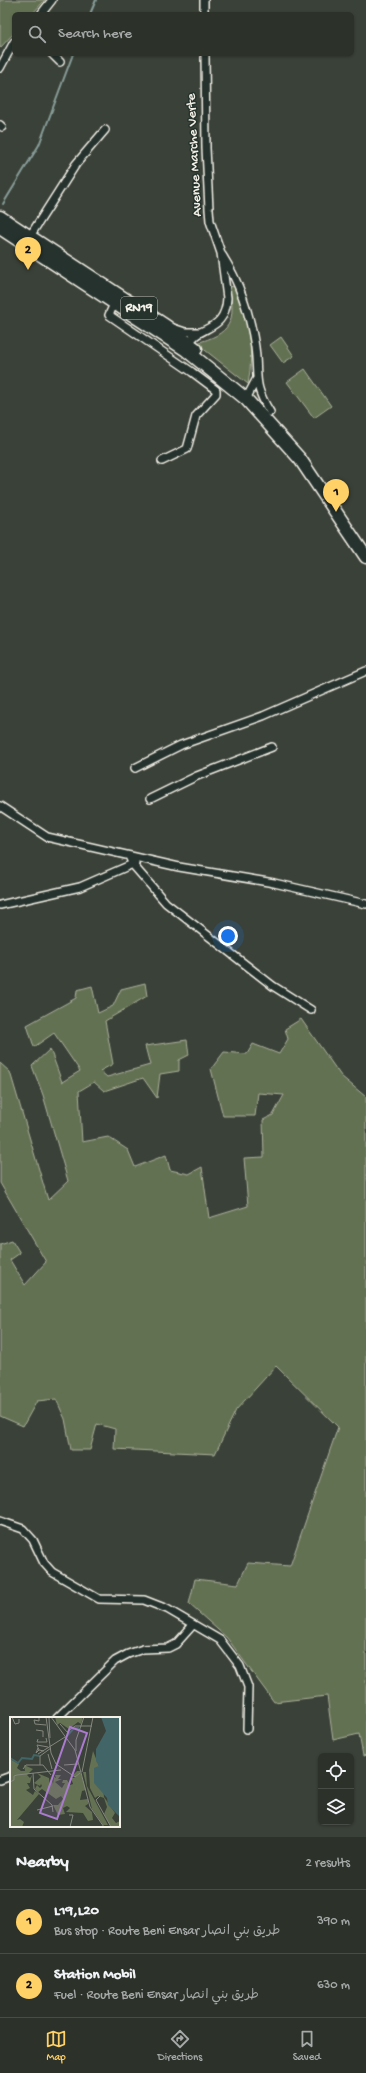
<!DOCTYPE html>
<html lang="en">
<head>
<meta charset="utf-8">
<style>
  :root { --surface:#2c312a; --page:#383d36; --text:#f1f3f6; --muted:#a6a9a8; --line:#484c47; --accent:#ffd166 }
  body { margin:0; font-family:"Gochi Hand","Playpen Sans Arabic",sans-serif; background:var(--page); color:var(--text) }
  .controls { position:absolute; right:12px; bottom:12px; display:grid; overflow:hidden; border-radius:6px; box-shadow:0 1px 3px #0004 }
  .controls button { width:36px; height:36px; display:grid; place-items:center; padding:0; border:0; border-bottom:1px solid var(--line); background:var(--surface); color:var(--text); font:20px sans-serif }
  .you { position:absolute; left:228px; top:936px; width:14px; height:14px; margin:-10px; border:3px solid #fff; border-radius:50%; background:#1a73e8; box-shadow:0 0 0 6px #1a73e833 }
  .badge { display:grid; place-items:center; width:26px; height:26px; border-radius:50%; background:var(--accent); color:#111; font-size:13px; font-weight:700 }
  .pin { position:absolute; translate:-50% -33px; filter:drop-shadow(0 1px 2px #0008) }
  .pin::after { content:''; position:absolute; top:21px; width:14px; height:12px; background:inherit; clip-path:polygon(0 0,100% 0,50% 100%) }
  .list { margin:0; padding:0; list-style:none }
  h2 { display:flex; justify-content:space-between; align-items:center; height:52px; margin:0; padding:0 16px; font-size:17px }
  h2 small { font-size:13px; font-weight:400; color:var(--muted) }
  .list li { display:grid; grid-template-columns:26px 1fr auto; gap:12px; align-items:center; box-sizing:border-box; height:64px; padding:0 16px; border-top:1px solid var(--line) }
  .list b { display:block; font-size:15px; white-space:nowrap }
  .list p { margin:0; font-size:13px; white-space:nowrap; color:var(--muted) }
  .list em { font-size:13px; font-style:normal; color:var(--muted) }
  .icon { flex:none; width:22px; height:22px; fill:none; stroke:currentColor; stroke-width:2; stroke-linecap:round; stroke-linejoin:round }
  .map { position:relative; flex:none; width:366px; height:1837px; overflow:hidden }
  .search { position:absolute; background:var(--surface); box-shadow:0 1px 3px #0004; left:12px; right:12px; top:12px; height:44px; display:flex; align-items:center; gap:10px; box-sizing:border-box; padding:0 14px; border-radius:6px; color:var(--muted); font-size:15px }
  .sheet { height:180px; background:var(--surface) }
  nav { display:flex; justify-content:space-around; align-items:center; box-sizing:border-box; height:56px; border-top:1px solid var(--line); background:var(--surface); font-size:11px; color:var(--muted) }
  nav a { display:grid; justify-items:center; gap:2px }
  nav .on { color:var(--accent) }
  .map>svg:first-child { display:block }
</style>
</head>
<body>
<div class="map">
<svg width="366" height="1837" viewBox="0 0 366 1837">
  <rect width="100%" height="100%" fill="#3a4138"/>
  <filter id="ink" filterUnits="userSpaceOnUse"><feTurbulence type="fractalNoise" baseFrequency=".025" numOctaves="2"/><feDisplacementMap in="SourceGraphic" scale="8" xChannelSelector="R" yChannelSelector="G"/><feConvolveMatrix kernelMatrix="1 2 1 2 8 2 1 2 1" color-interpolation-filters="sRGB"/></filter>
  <g filter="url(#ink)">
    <!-- green -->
    <path fill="#647152" stroke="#acb19d" d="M0,0H45L32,14H14V33L0,48Z
      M234,286C247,321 255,347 248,384L196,343C230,334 237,322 229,287Z
      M281,337L294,356L283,363L270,345Z
      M305,369L331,406L314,418L287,382Z
      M145,983L147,996L105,1021L113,1064L100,1071L107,1077L150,1065L145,1046L187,1040L189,1055L179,1060V1071L160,1074L157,1098L143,1078L104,1091L94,1082L79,1091L82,1142L108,1137L128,1150L135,1167L166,1155L170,1170L189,1174L202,1167L209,1218L248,1206L244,1158L264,1157L263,1120L273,1115L284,1095L258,1093L255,1116H223L211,1069L224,1052L247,1054L253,1044L279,1054L288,1039L285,1029L301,1019L341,1076L366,1097V1755L363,1756L359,1734L333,1740L327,1696L274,1702L227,1638L189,1604L195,1579L238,1584L248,1563L290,1566L338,1427L276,1366L236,1410L215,1454L114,1449L115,1429L97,1424L90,1450H71L65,1419L56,1399L37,1401L23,1426L0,1416V1244L12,1240L20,1253L10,1260L25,1285L46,1262L0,1183V1063L10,1072L48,1200L68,1181L43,1095L32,1066L50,1049L62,1082L80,1071L54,1033L34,1047L27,1025L76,998L77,990L92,986L98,1013L113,1006L121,989Z"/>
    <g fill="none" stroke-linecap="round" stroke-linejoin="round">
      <!-- stream -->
      <path stroke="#899e9b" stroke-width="2" d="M90,14L96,0
        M3,204L39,145L73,54"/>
      <defs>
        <path id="street" d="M204,0V14
          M41,14L52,0
          M52,54L60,62
          M0,68L14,42
          M0,125L2,127
          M30,236L76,164L105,130
          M222,255C240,283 250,314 255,347C259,377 252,383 270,412
          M114,304L109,315L192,372L216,390V394L196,416L187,449L162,461
          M173,328L185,332H200
          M187,347C197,323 225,335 227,298L221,253L210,221L209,209L206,148L205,54
          M246,399L256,380
          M135,768L181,745L263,716L366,671
          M150,799L197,776L272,747
          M0,806L47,837L179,867L274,883L366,904
          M129,856L133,865L166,903L273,986L311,1010
          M0,905L80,887L135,863
          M0,1521L23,1529L33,1540L44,1563L52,1572L99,1599L144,1600L167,1609L220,1640L240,1666L248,1687L247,1729
          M57,1718L115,1661L128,1654L143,1649L168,1648L176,1644L193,1625
          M0,1780L11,1776"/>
        <path id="highway" d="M0,217L166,326L196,349
          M0,228L186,350L246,399L300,459L366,557"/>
      </defs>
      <!-- street casing -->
      <use href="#street" stroke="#f4f1e8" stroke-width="10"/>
      <!-- highway casing -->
      <use href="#highway" stroke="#f4f1e8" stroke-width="15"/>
      <!-- street -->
      <use href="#street" stroke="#26332d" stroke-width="7"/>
      <!-- highway -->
      <use href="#highway" stroke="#26332d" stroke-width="12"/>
    </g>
  </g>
  <g text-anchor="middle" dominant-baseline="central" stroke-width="3" stroke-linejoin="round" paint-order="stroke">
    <!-- shield labels -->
    <rect fill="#26332d" stroke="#b6b8b0" stroke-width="1" x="121" y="297" width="36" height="22" rx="3"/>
    <g font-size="13" font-weight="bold" fill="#f4f1e8">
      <text x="139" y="308">RN19</text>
    </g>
    <!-- street labels -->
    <g font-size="14" fill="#f4f1e8" stroke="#26332d">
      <text transform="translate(195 155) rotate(-93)">Avenue Marche Verte</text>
    </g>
  </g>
  <!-- overview -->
  <g transform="translate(10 1717)">
    <rect width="110" height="110" fill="#3a4138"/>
    <path d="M45,0H73L71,7L68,5L59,12L50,6L47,8ZM83,34L89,49L91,48L94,80L105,96L102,101L106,106L110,104V110H101L94,97L97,90L94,81L88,79L85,81L80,71L79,53ZM0,42L9,47L7,51L11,54H15L14,48L23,52L17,58L20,61L22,58L20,66H17L20,71L16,73L23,78L25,74L29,77L7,103L10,102L14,105L12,110H0ZM67,54H70L76,73L72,74L70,83L78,82V87L75,89L82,95L83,103L78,104L73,96L56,95L60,91L57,89L53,91L55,97L48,98L43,88H48L53,82L51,79L46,82L32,72L28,75L25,72L27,68L30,71L32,69L31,67L30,69L24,66L31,60L27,56L39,61L40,70L41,59L43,67L44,60L46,61L45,58H51L48,62H52L45,65L52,71L55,66H52L53,63H57L60,68L63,67L61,61H65L63,58ZM73,55H76L77,69L98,108H93L82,92Z" fill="#647152"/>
    <path d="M91,0H110V100L98,88L97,81L84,66V51L89,49L86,44V32L96,14Z" fill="#426667"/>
    <path fill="none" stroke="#426667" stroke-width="2" d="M57,19L64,11H69M0,41L8,46L12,41L22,42L24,38L30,39"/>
    <path fill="none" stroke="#84877e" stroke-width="1" d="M2,0L5,7L9,6V2M29,0V4L24,3L25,7L36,8M36,0L41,36L46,47L65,60L70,56M41,0L65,33L80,90L94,110M39,1L40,21M50,7L58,16M26,13L33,14V20M57,15L65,9H82M28,22L27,25H37L36,21M28,31L26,36L29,33L34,34M29,33L27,28L38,30M66,34V23L74,0M28,37L55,20M38,37L42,52M30,48V39L41,31M54,48L68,47M13,52L16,48H33L41,58M72,55L83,0M23,56L24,72L42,88L43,95M0,65L4,63V59L7,58L51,53M90,79L86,83L101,110M27,93L43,89M59,98H63L60,110"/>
    <path fill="#ab7bcf" fill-opacity="0.15" stroke="#ab7bcf" stroke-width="2" d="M60,10L77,16L47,102L30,96Z"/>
    <rect width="110" height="110" fill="none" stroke="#f4f1e8" stroke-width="2"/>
  </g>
</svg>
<div class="controls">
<button><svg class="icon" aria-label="locate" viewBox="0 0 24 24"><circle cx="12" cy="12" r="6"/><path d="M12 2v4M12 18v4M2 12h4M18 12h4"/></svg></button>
<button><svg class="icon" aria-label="layers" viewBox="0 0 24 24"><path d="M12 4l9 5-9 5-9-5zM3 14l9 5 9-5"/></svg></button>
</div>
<div class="you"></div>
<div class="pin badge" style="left:336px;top:512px">1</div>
<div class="pin badge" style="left:28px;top:270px">2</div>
<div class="search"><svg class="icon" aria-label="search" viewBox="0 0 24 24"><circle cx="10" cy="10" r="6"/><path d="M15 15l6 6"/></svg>Search here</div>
</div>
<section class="sheet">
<h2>Nearby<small>2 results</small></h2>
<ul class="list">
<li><span class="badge">1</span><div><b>L19,L20</b><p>Bus stop · Route Beni Ensar طريق بني انصار</p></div><em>390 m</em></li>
<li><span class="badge">2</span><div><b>Station Mobil</b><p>Fuel · Route Beni Ensar طريق بني انصار</p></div><em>630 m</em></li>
</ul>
</section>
<nav>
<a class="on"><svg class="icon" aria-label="map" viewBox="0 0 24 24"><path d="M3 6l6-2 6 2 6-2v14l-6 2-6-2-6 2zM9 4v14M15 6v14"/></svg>Map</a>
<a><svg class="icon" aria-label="directions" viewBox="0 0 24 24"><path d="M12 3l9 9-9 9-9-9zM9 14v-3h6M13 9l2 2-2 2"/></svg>Directions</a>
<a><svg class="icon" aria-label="saved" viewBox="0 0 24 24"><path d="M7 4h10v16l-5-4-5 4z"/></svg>Saved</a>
</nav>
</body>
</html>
